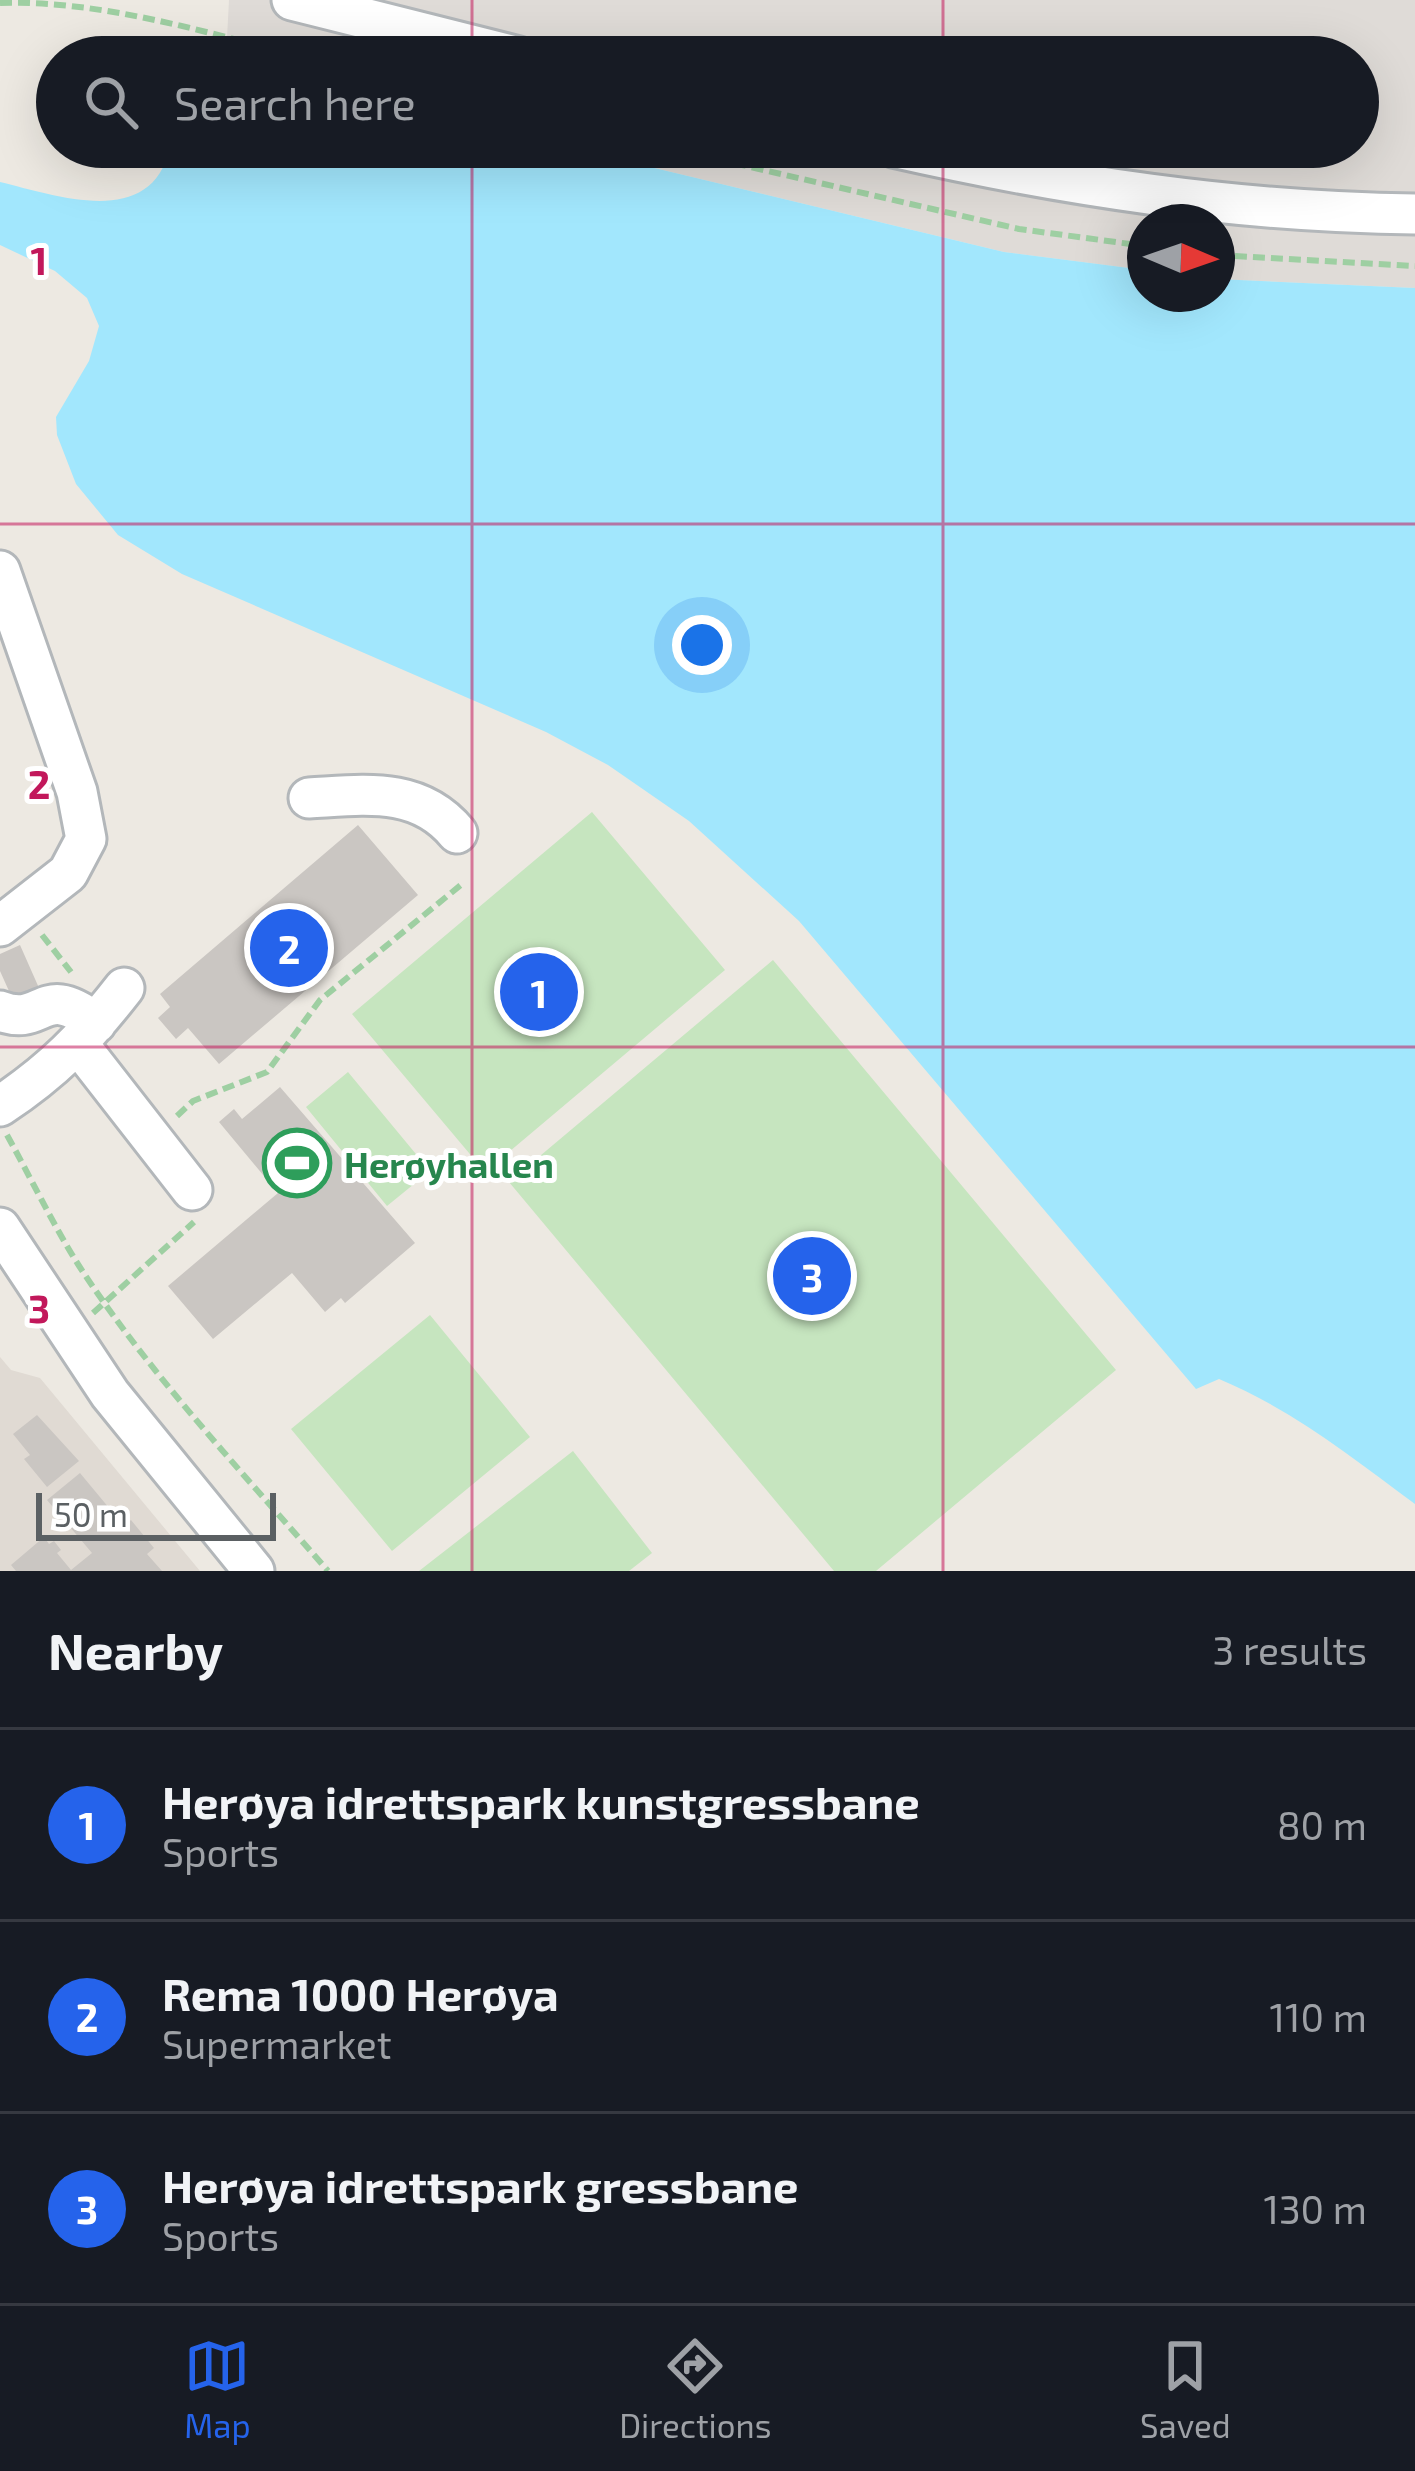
<!DOCTYPE html>
<html lang="en">
<head>
<meta charset="utf-8">
<style>
  :root { --surface:#171b24; --page:#242831; --text:#f1f3f6; --muted:#9ea1a6; --line:#363941; --accent:#2563eb }
  body { margin:0; font-family:"Exo 2",sans-serif; background:var(--page); color:var(--text) }
  .compass { position:absolute; left:1127px; top:204px; width:108px; height:108px; border-radius:50%; background:var(--surface); box-shadow:0 12px 48px #0002; rotate:92deg }
  .scale { position:absolute; left:36px; bottom:30px; width:240px; box-sizing:border-box; padding-left:12px; border:6px solid #5b6063; border-top:0; font-size:33px; line-height:42px; white-space:nowrap; color:#5b6063; -webkit-text-stroke:9px #fff; paint-order:stroke }
  .you { position:absolute; left:702px; top:645px; width:42px; height:42px; margin:-30px; border:9px solid #fff; border-radius:50%; background:#1a73e8; box-shadow:0 0 0 18px #1a73e833 }
  .badge { display:grid; place-items:center; width:78px; height:78px; border-radius:50%; background:var(--accent); color:#fff; font-size:39px; font-weight:700 }
  .pin { position:absolute; translate:-50% -50%; border:6px solid #fff; box-shadow:0 3px 12px #0006 }
  .list { margin:0; padding:0; list-style:none }
  h2 { display:flex; justify-content:space-between; align-items:center; height:156px; margin:0; padding:0 48px; font-size:51px }
  h2 small { font-size:39px; font-weight:400; color:var(--muted) }
  .list li { display:grid; grid-template-columns:78px 1fr auto; gap:36px; align-items:center; box-sizing:border-box; height:192px; padding:0 48px; border-top:3px solid var(--line) }
  .list b { display:block; font-size:45px; white-space:nowrap }
  .list p { margin:0; font-size:39px; white-space:nowrap; color:var(--muted) }
  .list em { font-size:39px; font-style:normal; color:var(--muted) }
  .icon { flex:none; width:66px; height:66px; fill:none; stroke:currentColor; stroke-width:2; stroke-linecap:round; stroke-linejoin:round }
  .map { position:relative; flex:none; width:1415px; height:1571px; overflow:hidden }
  .search { position:absolute; background:var(--surface); box-shadow:0 12px 48px #0002; left:36px; right:36px; top:36px; height:132px; display:flex; align-items:center; gap:30px; box-sizing:border-box; padding:0 42px; border-radius:66px; color:var(--muted); font-size:45px }
  .sheet { height:732px; background:var(--surface) }
  nav { display:flex; justify-content:space-around; align-items:center; box-sizing:border-box; height:168px; border-top:3px solid var(--line); background:var(--surface); font-size:33px; color:var(--muted) }
  nav a { display:grid; justify-items:center; gap:6px }
  nav .on { color:var(--accent) }
  .map>svg:first-child { display:block }
</style>
</head>
<body>
<div class="map">
<svg width="1415" height="1571" viewBox="0 0 1415 1571">
  <rect width="100%" height="100%" fill="#ede9e2"/>
  <!-- industrial -->
  <path fill="#dfdbd7" d="M229,0H1415V288L1217,279V222H1145V270L1004,252L567,147H1358V57H226Z"/>
  <!-- education -->
  <path fill="#e0dad3" d="M0,1357L11,1370L40,1378L200,1571H0Z"/>
  <!-- green -->
  <path fill="#c6e5bf" d="M592,812L725,970L485,1172L352,1014Z
    M773,960L1116,1370L876,1571H834L509,1182Z
    M348,1072L430,1171L387,1206L306,1107Z
    M430,1315L530,1437L392,1551L291,1429Z
    M573,1451L652,1553L629,1571H419Z"/>
  <!-- water -->
  <path fill="#a2e7fd" d="M170,147H567L1004,252L1145,270V294H1217V279L1415,288V1504C1353,1458 1291,1409 1219,1379L1196,1389L799,921L689,821L608,765L546,732L182,574L118,535L76,484L57,435L56,417L89,361L99,326L87,298L55,271L0,245V182C58,196 152,230 170,147Z"/>
  <!-- building -->
  <path fill="#cac6c2" d="M358,825L418,895L219,1064L188,1028L176,1039L158,1018L170,1007L160,994Z
    M20,945L39,988L13,1000L0,971V954Z
    M280,1087L415,1243L345,1303L341,1298L325,1312L292,1273L213,1339L168,1286L278,1193L219,1122L234,1109L242,1119Z
    M37,1415L79,1461L47,1487L24,1459L30,1455L13,1434Z
    M80,1473L124,1526L131,1520L154,1548L147,1554L162,1571H16L11,1565L44,1537L49,1544L54,1541L61,1550L57,1553L71,1570L92,1553L47,1500Z"/>
  <g fill="none" stroke-linecap="round" stroke-linejoin="round">
    <defs>
      <path id="minor" d="M292,0L519,57
        M893,147C1065,186 1237,212 1415,214
        M0,571L77,792L86,839L68,873L0,926
        M309,798C364,795 418,786 457,833
        M0,1011C45,1028 41,980 96,1023
        M79,1045L192,1190
        M0,1106C53,1071 85,1038 124,988
        M0,1228L110,1394L254,1571"/>
    </defs>
    <!-- minor casing -->
    <use href="#minor" stroke="#b3b7ba" stroke-width="45"/>
    <!-- path -->
    <path stroke="#9ecfa2" stroke-width="6" stroke-dasharray="12 6" stroke-linecap="butt" d="M0,3C101,0 205,32 303,57
      M664,147L1019,229L1145,246
      M1217,255L1415,266
      M42,935L71,972
      M177,1116L193,1101L267,1072L320,1000L462,884
      M7,1135C32,1180 55,1229 83,1272C154,1379 244,1474 328,1571
      M93,1313L194,1222"/>
    <!-- minor -->
    <use href="#minor" stroke="#fff" stroke-width="39"/>
  </g>
  <!-- grid -->
  <path fill="none" stroke="#c2185b" stroke-width="3" stroke-opacity="0.55" d="M472,0V57M943,0V57M472,147V1571M943,147V1571M0,524H1415M0,1047H1415"/>
  <!-- icons -->
  <defs>
    <symbol id="stadium-ring" viewBox="-11 -11 22 22"><circle r="9.5" fill="#fff" stroke="#2e9e5b" stroke-width="1.5"/><path d="M0-5a6.5 5 0 1 0 0 10a6.5 5 0 1 0 0-10ZM-3.5-1.8h7v3.6h-7Z" fill="#2e9e5b"/></symbol>
  </defs>
  <g fill-rule="evenodd">
    <use href="#stadium-ring" x="259" y="1125" width="76" height="76"/>
  </g>
  <g text-anchor="middle" dominant-baseline="central" stroke-width="10" stroke-linejoin="round" paint-order="stroke">
    <!-- leisure labels -->
    <g font-size="36" font-weight="bold" fill="#27864d" stroke="#fff" text-anchor="start">
      <text x="344" y="1163">Herøyhallen</text>
    </g>
  </g>
  <g font-size="39" text-anchor="middle" font-weight="bold" fill="#c2185b" stroke="#fff" stroke-width="10" stroke-linejoin="round" paint-order="stroke">
    <text x="39" y="275">1</text>
    <text x="39" y="799">2</text>
    <text x="39" y="1323">3</text>
  </g>
</svg>
<svg class="compass" viewBox="-18 -18 36 36"><path d="M0-13l5 13h-10z" fill="#e53935"/><path d="M0 13l5-13h-10z" fill="#9ea1a6"/></svg>
<div class="scale">50 m</div>
<div class="you"></div>
<div class="pin badge" style="left:539px;top:992px">1</div>
<div class="pin badge" style="left:289px;top:948px">2</div>
<div class="pin badge" style="left:812px;top:1276px">3</div>
<div class="search"><svg class="icon" aria-label="search" viewBox="0 0 24 24"><circle cx="10" cy="10" r="6"/><path d="M15 15l6 6"/></svg>Search here</div>
</div>
<section class="sheet">
<h2>Nearby<small>3 results</small></h2>
<ul class="list">
<li><span class="badge">1</span><div><b>Herøya idrettspark kunstgressbane</b><p>Sports</p></div><em>80 m</em></li>
<li><span class="badge">2</span><div><b>Rema 1000 Herøya</b><p>Supermarket</p></div><em>110 m</em></li>
<li><span class="badge">3</span><div><b>Herøya idrettspark gressbane</b><p>Sports</p></div><em>130 m</em></li>
</ul>
</section>
<nav>
<a class="on"><svg class="icon" aria-label="map" viewBox="0 0 24 24"><path d="M3 6l6-2 6 2 6-2v14l-6 2-6-2-6 2zM9 4v14M15 6v14"/></svg>Map</a>
<a><svg class="icon" aria-label="directions" viewBox="0 0 24 24"><path d="M12 3l9 9-9 9-9-9zM9 14v-3h6M13 9l2 2-2 2"/></svg>Directions</a>
<a><svg class="icon" aria-label="saved" viewBox="0 0 24 24"><path d="M7 4h10v16l-5-4-5 4z"/></svg>Saved</a>
</nav>
</body>
</html>
